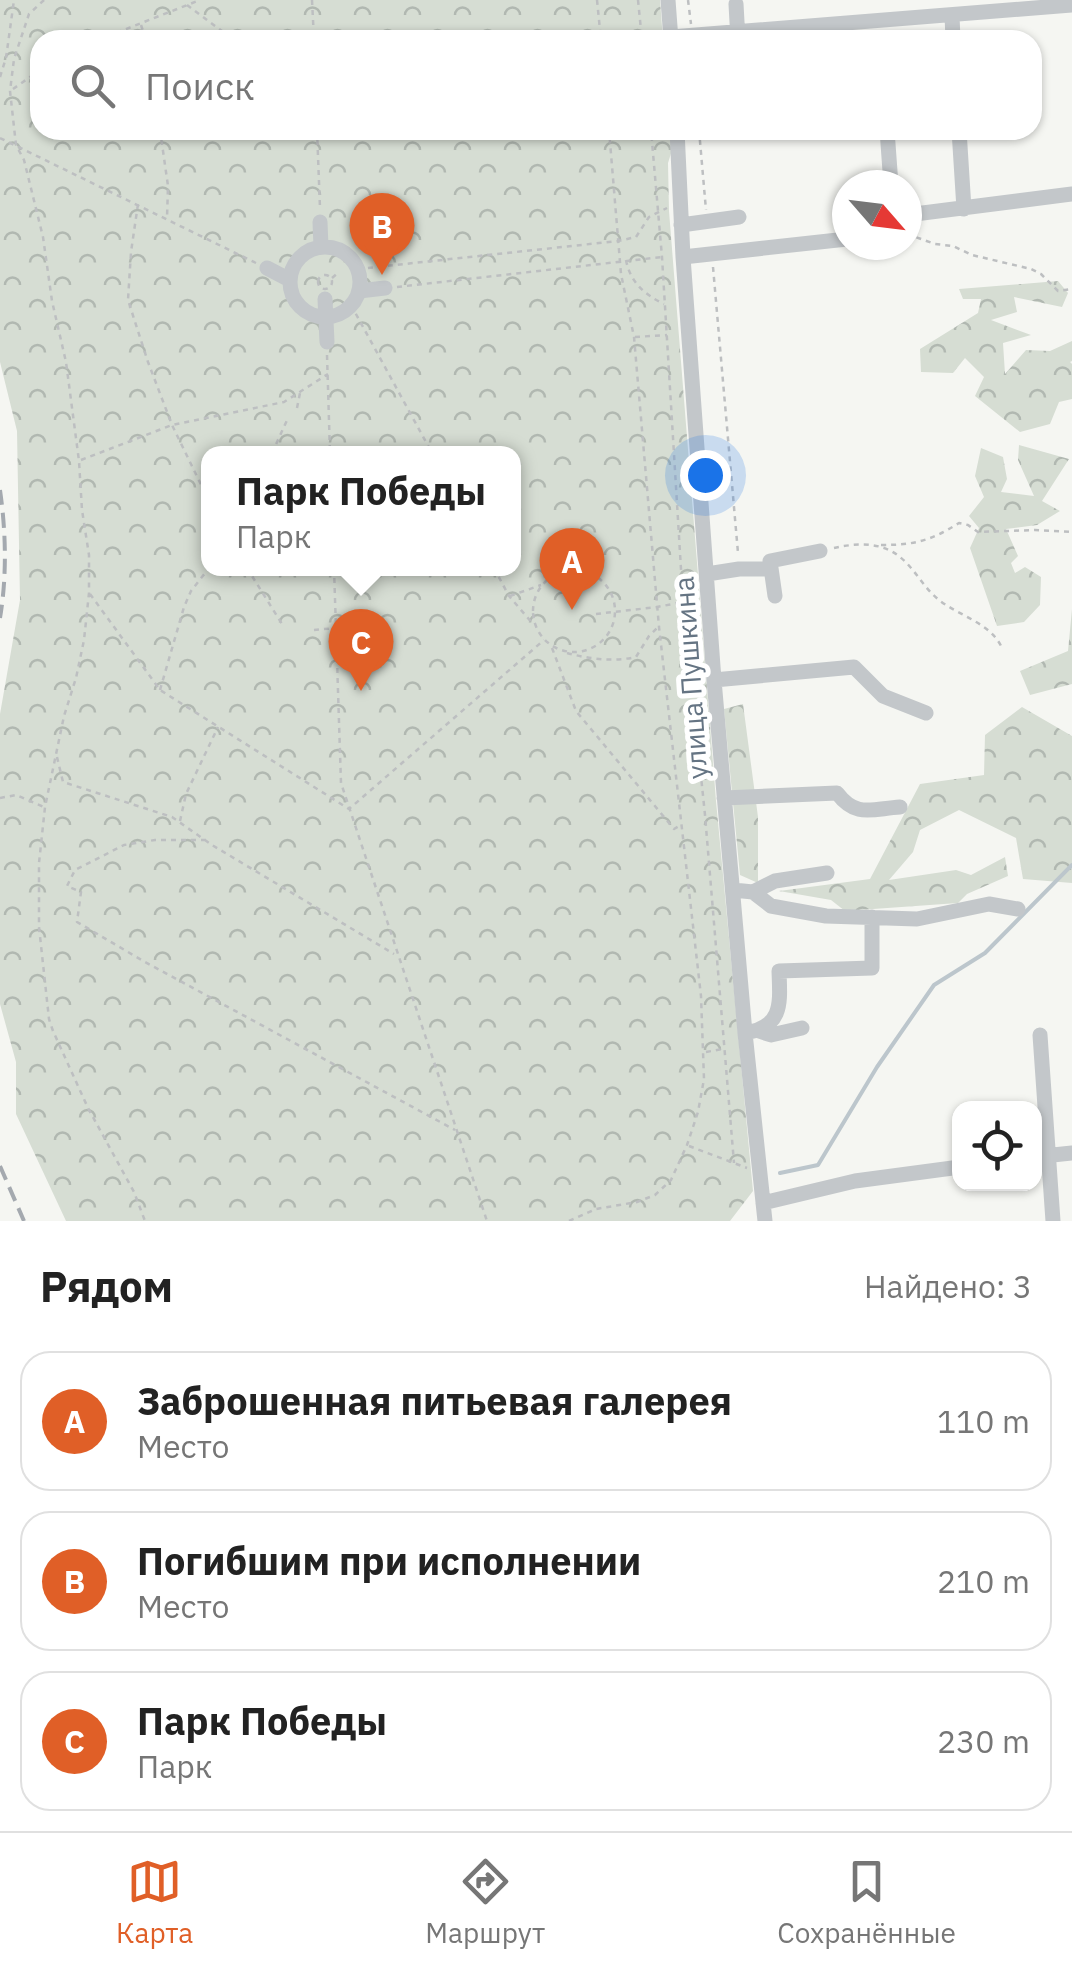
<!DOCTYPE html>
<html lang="ru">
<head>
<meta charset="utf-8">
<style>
  :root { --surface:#fff; --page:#f2f2f2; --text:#222; --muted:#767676; --line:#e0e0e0; --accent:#e05f27 }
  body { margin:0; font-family:"IBM Plex Sans",sans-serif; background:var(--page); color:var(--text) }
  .controls { position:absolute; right:30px; bottom:30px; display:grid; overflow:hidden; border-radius:20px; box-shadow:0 2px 8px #0004 }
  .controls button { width:90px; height:90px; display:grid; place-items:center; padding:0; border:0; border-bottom:2px solid var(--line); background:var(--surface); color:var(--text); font:50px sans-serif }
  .compass { position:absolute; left:832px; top:170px; width:90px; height:90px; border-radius:50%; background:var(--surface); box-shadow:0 2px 8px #0004; rotate:118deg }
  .you { position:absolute; left:705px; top:475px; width:35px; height:35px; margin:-25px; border:8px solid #fff; border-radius:50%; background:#1a73e8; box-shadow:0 0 0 15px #1a73e833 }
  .badge { display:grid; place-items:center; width:65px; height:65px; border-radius:50%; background:var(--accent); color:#fff; font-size:32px; font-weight:700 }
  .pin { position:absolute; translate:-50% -82px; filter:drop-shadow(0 2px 5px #0008) }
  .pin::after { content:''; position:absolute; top:52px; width:35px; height:30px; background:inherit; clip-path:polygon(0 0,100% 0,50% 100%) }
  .popup { position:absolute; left:201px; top:446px; width:320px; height:130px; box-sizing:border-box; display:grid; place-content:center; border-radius:20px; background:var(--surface); filter:drop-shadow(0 2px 8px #0005); font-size:32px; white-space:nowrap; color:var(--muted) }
  .popup b { font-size:38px; color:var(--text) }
  .popup::after { content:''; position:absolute; left:50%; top:100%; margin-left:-20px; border:20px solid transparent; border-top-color:var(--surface) }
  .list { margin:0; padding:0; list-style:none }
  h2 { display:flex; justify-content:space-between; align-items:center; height:130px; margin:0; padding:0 40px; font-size:42px }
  h2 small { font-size:32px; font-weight:400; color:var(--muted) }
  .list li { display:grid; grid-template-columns:65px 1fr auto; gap:30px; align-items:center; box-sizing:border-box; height:140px; margin:0 20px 20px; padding:0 20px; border:2px solid var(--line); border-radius:30px }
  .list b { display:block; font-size:38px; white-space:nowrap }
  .list p { margin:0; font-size:32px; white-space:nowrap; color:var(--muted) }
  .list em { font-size:32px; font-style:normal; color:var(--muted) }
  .icon { flex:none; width:55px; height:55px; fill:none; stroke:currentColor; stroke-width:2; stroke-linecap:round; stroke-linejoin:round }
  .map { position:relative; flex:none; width:1072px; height:1221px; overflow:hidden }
  .search { position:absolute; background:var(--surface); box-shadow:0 2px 8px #0004; left:30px; right:30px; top:30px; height:110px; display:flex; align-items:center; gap:25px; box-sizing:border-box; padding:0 35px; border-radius:30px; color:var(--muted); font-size:38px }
  .sheet { height:610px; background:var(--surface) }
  nav { display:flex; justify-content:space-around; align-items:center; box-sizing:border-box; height:140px; border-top:2px solid var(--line); background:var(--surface); font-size:28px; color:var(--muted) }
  nav a { display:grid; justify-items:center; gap:5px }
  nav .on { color:var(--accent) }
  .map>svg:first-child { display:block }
</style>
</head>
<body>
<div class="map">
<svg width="1072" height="1221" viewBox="0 0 1072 1221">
  <defs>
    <pattern id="forest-crowns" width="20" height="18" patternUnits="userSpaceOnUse" patternTransform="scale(2.5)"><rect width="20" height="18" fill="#d6ddd3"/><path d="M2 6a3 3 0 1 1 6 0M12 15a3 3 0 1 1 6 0" fill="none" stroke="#b1b8b1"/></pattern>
  </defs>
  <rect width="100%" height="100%" fill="#f5f6f2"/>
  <!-- forest -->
  <path fill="url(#forest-crowns)" fill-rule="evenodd" d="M0,0H660L663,40H40V130H671L673,147L668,163L669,211L716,801L753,1191L730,1221H66L16,1114V1062L0,1004V714L20,600L17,431L0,362ZM208,453H514V568H208Z
    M1058,281L1068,293L1062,307L1014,297L1017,312L991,320L1031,335L1003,343L1005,374L1026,350L1050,351L1072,341V361L1070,362L1072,364V399L1059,402L1050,424L1020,432L975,396L984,377L965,358L953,373L921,372L920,349L978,313L981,299H963L959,289Z
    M1019,445L1069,459L1042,501L1060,511L1037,525L1006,529L1018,556L1011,563L1015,573L1025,567L1041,577L1040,605L1024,622L997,626L970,548L979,528L969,516L984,497L975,476L981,448L1003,457L1007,479L1001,492L1034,496L1018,460Z
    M1072,609V684L1030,695L1020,671L1068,651Z
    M743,704L758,817V883L740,875L724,709Z
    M1022,707L1072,736V883L1023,879L1016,838L959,810L920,830L913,852L889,880L956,870L971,875L1005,857L1008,876L967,894L958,903L845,911L831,900L779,891L870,879L920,784L984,775L985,735Z"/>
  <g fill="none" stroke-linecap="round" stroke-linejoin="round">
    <!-- stream -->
    <path stroke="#bcc6cc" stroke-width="4" d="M780,1173L818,1165L877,1067L934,985L985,953L1072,865"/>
    <!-- path -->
    <path stroke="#bdbfc1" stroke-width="2.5" stroke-dasharray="5 5" stroke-linecap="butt" d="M44,0L29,14L14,59L10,91L16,145L24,160L43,237L52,301L66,362L79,461L82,510L89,555V593L84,640L76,678L64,716L45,807L39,863V927L49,1019L53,1031L88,1108L134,1192L145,1221
      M312,0L314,40
      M597,0L601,40
      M638,0L642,40
      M688,0L691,24
      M187,5L234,40
      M141,25L146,40
      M98,40L200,0
      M0,77L6,58L14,0
      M13,89L40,70
      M160,130L168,186L167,218
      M317,130L320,208
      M699,130L706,210
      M0,138L256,263
      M138,204L131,252L128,300L148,362L172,425L208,499
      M907,234L935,244L953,246L972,255L1031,269L1041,274L1058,291L1072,289
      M626,260C630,282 645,295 664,304
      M713,267L738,553
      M358,269L618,241L636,237L649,217L667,208
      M318 282a7 7 0 1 1 14 0a7 7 0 1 1-14 0Z
      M332,278L339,272
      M397,287L662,257
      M351,305L432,453
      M635,337L667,335
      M327,355L330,453
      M297,408L300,393
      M272,453L288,418
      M81,460L172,425L284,402L328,374
      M881,545C915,545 930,541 959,523L968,525L978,532L1035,530L1072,532
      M834,548C852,544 872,542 889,550C912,561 920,585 939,600C959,616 991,623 1002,648
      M247,568L282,624
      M334,568L341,783L487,1221
      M494,568L509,596L533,624
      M533 611a41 41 0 1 1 82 0a41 41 0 1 1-82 0Z
      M90,594L160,690L349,809L544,640
      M510,596L541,585
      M683,602L705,815L734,1163
      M596,614L657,607L683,602L662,257L651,130
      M314,630L336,628
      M552,648L576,711L674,829L679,826
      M567,653C589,659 613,662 636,657L649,636L657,628
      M160,690L184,607L191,591L209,568
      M57,757L63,782L172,817L212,845L394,954
      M0,798L16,795L44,807
      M180,821L186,794L218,727
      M206,840H155L124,845L75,870L67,886L81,892L77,922L145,962L455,1130
      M706,1052L723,1049
      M689,1146L747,1168
      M569,1221L596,1209L637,1202L655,1195L671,1180L687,1145L698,1112L704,1079L701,996L659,627L634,337L621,274L609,130"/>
    <!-- minor -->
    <path stroke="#c3c7ca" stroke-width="15" d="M668,0L671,40
      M736,4L738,40
      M952,15L953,40
      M671,37L1072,5
      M677,130L683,257L714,680L745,1033L765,1221
      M887,130L891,185
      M959,130L964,209
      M907,215L1072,194
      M320,222L321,247
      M681,225L739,217
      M290 282a35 35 0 1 1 70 0a35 35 0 1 1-70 0Z
      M683,257L847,239
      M267,268L290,280
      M359,291L385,288
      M325,299L327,342
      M707,574L739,569H770
      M775,596L770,561L820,551
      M714,680L854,667L883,696L926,713
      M724,798L837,793C856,818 871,809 900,807
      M733,890L753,892L771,906L826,916L917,919L989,904L1018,909
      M753,892L775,881L827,873
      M759,1031L771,1035L802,1028
      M745,1033C784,1027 780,1002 779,971L872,968V917
      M1040,1035L1053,1221
      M1034,1157L1072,1153
      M763,1203L855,1181L960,1167"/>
    <!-- rail -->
    <path stroke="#a4a9af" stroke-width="4" stroke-dasharray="15 8" stroke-linecap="butt" d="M0,490C6,532 7,576 0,618
      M0,1166L24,1221"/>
  </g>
  <g text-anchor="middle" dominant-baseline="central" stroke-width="10" stroke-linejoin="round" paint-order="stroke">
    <!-- street labels -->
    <g font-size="28" fill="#657483" stroke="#fff">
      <text transform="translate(690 678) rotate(-94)">улица Пушкина</text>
    </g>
  </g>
</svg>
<div class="controls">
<button><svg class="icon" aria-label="locate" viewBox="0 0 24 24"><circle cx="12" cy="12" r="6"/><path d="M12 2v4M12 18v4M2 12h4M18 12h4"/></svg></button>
</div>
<svg class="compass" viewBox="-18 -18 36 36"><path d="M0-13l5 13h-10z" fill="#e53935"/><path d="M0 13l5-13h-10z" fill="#767676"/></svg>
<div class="you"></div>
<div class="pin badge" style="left:572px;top:610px">A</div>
<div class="pin badge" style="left:382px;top:275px">B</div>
<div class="pin badge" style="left:361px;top:691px">C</div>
<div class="popup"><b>Парк Победы</b>Парк</div>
<div class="search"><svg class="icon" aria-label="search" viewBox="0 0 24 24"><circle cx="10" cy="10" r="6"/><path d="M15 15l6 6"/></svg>Поиск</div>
</div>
<section class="sheet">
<h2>Рядом<small>Найдено: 3</small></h2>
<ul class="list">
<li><span class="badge">A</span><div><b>Заброшенная питьевая галерея</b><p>Место</p></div><em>110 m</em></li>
<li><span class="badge">B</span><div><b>Погибшим при исполнении</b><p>Место</p></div><em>210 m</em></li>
<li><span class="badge">C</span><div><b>Парк Победы</b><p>Парк</p></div><em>230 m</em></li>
</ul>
</section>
<nav>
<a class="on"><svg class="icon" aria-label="map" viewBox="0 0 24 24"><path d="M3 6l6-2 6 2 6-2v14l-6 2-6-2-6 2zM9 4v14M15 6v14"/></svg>Карта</a>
<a><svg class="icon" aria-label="directions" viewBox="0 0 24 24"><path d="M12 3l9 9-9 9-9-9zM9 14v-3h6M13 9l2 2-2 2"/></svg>Маршрут</a>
<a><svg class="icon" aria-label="saved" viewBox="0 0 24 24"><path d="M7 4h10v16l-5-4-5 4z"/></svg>Сохранённые</a>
</nav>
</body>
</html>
